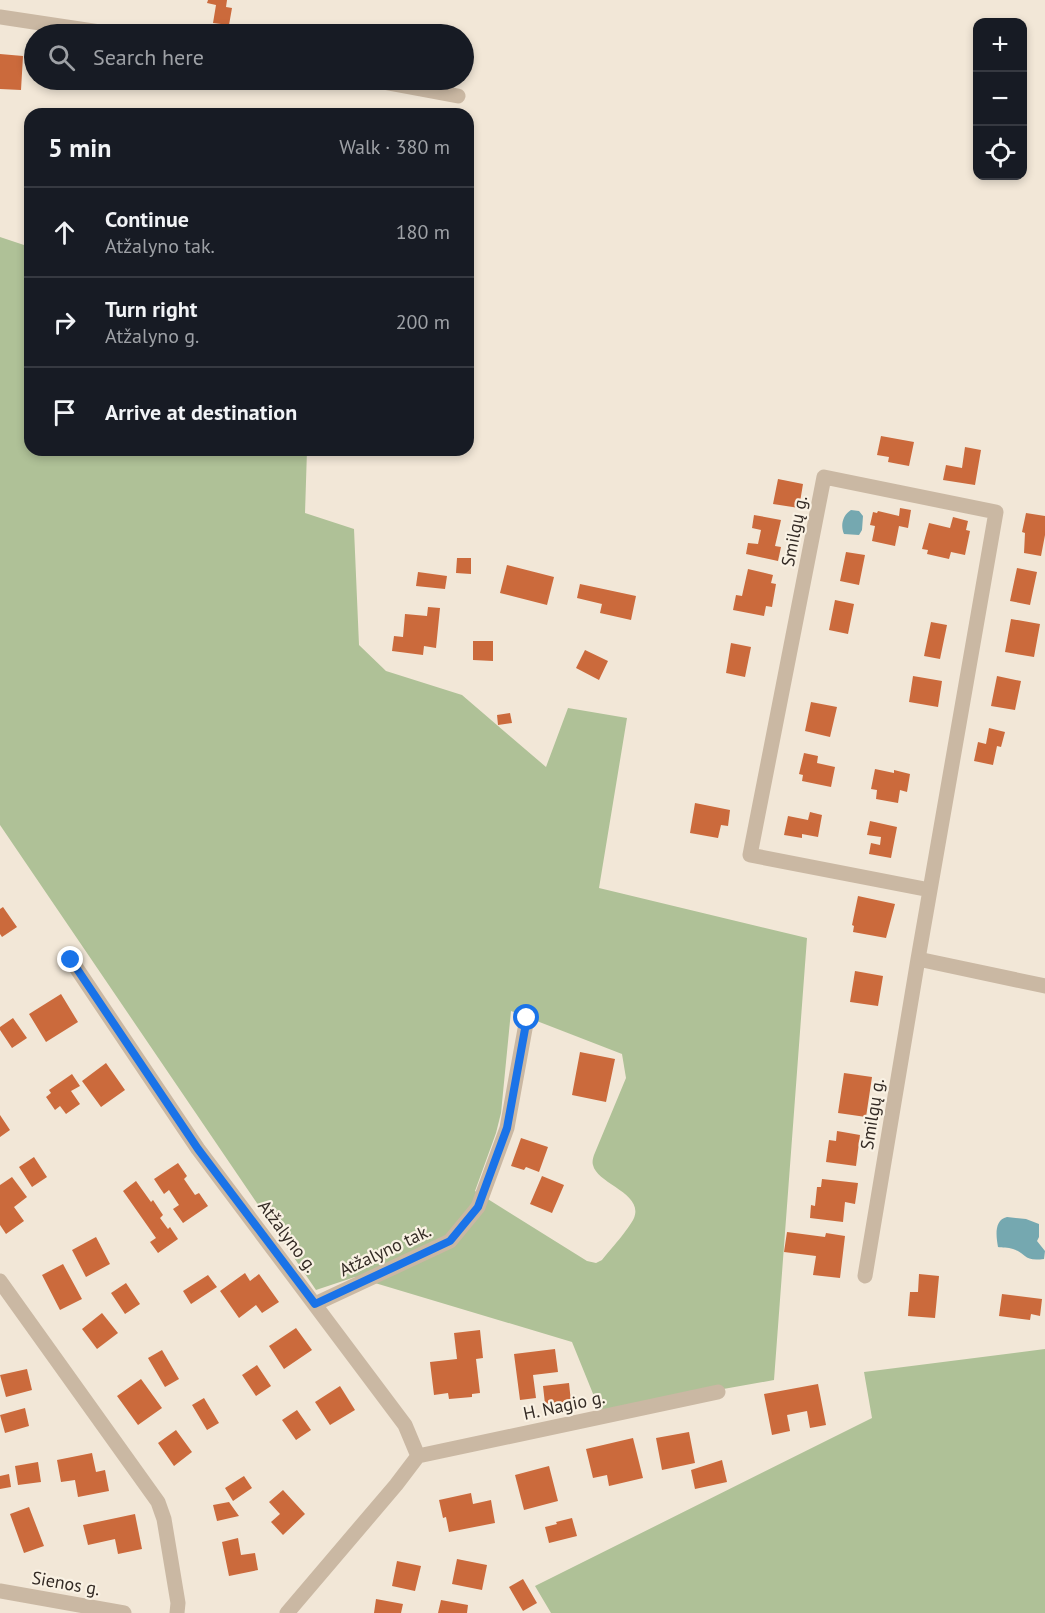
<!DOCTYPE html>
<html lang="en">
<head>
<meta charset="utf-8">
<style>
  :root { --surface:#171b24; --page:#242831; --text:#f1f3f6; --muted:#9ea1a6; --line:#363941 }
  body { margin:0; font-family:"PT Sans",sans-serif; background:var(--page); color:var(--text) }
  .controls { position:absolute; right:18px; top:18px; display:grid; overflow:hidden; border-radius:12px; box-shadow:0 3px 9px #0003 }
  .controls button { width:54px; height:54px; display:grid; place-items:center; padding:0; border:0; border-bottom:2px solid var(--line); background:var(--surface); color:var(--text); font:30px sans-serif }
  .stop { position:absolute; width:18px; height:18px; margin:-14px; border:4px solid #1a73e8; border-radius:50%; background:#fff }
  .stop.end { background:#1a73e8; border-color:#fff; box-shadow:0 2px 6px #0008 }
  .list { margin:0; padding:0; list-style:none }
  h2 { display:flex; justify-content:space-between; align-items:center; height:78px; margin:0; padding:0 24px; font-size:26px }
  h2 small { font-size:20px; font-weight:400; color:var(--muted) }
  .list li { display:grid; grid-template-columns:39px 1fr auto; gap:18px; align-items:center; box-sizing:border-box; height:90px; padding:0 24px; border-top:2px solid var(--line) }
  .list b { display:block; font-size:22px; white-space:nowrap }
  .list p { margin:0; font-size:20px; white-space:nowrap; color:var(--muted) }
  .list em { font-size:20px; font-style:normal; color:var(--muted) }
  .icon { flex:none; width:33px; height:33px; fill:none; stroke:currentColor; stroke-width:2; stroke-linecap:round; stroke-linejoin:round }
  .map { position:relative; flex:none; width:1045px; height:1613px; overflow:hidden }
  .search { position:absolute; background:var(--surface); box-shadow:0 3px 9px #0003; left:24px; top:24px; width:450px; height:66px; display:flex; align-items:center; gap:15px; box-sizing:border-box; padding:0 21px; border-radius:33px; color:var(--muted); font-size:22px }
  .panel { position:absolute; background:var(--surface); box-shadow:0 3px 9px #0003; left:24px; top:108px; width:450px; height:348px; border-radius:18px }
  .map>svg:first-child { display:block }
</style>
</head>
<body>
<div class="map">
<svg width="1045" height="1613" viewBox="0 0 1045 1613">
  <rect width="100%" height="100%" fill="#f2e7d7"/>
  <!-- green -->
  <path fill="#afc197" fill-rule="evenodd" d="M0,237L30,247V450H307L305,513L354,529L359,645L386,671L462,695L546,767L568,708L627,718L599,888L807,938L774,1380L600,1411L572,1342L355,1277L316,1290L0,825ZM511,1011L622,1054L626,1078L594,1155C593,1158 592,1162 593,1165C597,1184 644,1193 634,1218C629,1229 610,1250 602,1260L596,1263L587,1261L475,1191L496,1133L501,1113Z
    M1045,1349V1613H551L535,1586L872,1418L864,1372Z"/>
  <!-- water -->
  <path fill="#75a8b0" d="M851,510L859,511L863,516L862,530L859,535L844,534C840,525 843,515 851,510Z
    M1007,1217L1026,1219L1039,1224V1237L1037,1241L1045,1251L1044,1259C1023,1262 1026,1253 1013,1249C1008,1247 1002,1248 998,1247C996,1236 994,1220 1007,1217Z"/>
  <!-- building -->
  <path fill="#cb6a3c" d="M208,0H227L226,7L232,8L229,25L213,23L216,5L207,3Z
    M0,54L23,56L21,90L0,89Z
    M881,436L914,442L909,466L888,462L889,457L877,455Z
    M965,447L981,450L975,485L943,480L946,465L962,468Z
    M778,479L803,484L799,508L773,504Z
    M900,508L911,510L908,528L899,526L895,546L872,541L875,526L870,525L873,512L877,513L878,511L899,516Z
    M1026,513L1045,516V535L1041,556L1024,553L1025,533L1022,532Z
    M754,515L781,520L775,546L781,547L778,561L746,554L748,543L758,544L761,530L752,528Z
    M953,517L968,521L966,530L970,531L965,555L951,552L949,559L927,554L928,550L922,549L929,523L950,528Z
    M846,552L865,555L859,585L840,581Z
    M457,558H471V574L456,573Z
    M507,565L554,577L547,605L500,593Z
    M1017,568L1037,572L1030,605L1010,601Z
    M748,569L773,575L771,583L776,584L772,607L766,606L764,616L733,610L736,595L742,596Z
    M418,572L447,576L445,589L416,586Z
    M580,584L636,596L631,620L600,613L602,604L577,598Z
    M835,600L854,604L848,634L829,630Z
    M428,607L440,608L436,648L424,646L423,655L392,651L394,636L403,637L405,614L427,616Z
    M1011,619L1040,624L1034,657L1005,652Z
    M931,622L947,625L940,659L924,656Z
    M473,641H493V661L473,660Z
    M731,643L751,647L745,677L726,673Z
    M585,650L608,661L599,680L576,668Z
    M913,676L942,681L938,707L909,702Z
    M997,676L1021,681L1015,710L991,706Z
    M811,702L837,707L830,737L805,731Z
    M510,713L512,723L498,725L497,715Z
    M989,728L1005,732L1001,747L997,746L993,765L974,761L978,742L986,744Z
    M804,753L818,756L817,763L835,767L831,787L802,781L803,775L799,774Z
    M875,769L894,773V770L910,774L907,792L900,790L898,803L876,799L877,790L871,789Z
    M695,803L730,810L728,826L721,825L718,838L690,833Z
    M810,812L822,815L818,837L802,834V838L784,835L788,816L808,820Z
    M870,821L897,827L891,858L869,854L871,843L880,845L881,837L867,835Z
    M858,896L895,904L886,938L853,932L854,926L852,925Z
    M3,907L17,927L2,937L0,934V909Z
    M855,971L883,976L878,1006L850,1002Z
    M61,994L78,1022L46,1042L29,1014Z
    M13,1018L27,1038L12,1048L0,1030V1027Z
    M580,1052L615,1059L606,1102L572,1095Z
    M106,1063L125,1090L101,1107L82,1081Z
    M844,1073L872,1077L866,1117L838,1113Z
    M72,1074L80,1086L71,1091L80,1104L66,1114L60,1106L55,1110L46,1097L51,1093L49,1090Z
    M0,1115L10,1130L0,1137Z
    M837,1131L860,1135L856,1166L826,1162L829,1140L836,1141Z
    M521,1138L548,1147L539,1172L526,1167L524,1170L511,1166Z
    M34,1157L47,1177L32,1187L19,1167Z
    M178,1163L187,1176L184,1179L195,1195L199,1193L208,1206L183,1223L173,1209L179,1205L169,1190L164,1194L154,1179Z
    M542,1176L564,1185L552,1213L530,1204Z
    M12,1177L27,1197L14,1207L24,1221L6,1234L0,1225V1185Z
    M822,1179L858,1183L855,1204L845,1202L843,1222L810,1218L811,1205L815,1206L817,1187H821Z
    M136,1181L151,1202L153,1200L163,1215L160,1218L168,1229L170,1227L178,1239L158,1253L150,1242L156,1238L123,1191Z
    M787,1232L825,1237L826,1233L845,1236L840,1278L813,1275L816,1256L784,1252Z
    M96,1237L110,1264L86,1277L72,1250Z
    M63,1264L82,1299L60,1310L42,1275Z
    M245,1273L250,1281L259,1274L279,1302L262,1313L256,1305L239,1318L220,1291Z
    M919,1274L939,1276L935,1318L908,1316L910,1292H918Z
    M208,1275L217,1287L191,1304L183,1291Z
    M126,1283L140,1304L125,1314L111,1293Z
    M1002,1294L1042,1299L1040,1316L1031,1314L1030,1320L999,1316Z
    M102,1313L118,1333L97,1349L82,1329Z
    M296,1328L312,1350L284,1369L269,1346Z
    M480,1330L483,1358L476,1359L480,1393L472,1394V1397L449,1399L448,1393L434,1395L430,1362L457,1359L454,1333Z
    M555,1349L558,1372L533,1375L536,1398L520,1400L514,1354Z
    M162,1350L179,1379L165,1387L148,1358Z
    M257,1365L271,1386L256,1396L242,1375Z
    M27,1369L32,1390L6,1397L0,1375Z
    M141,1379L162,1408L138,1425L117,1396Z
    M569,1383L571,1402L545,1404L543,1386Z
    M818,1384L826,1425L810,1428L807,1411L787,1415L790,1431L772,1435L764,1394Z
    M340,1386L355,1410L330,1425L315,1402Z
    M204,1398L219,1423L207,1430L192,1405Z
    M25,1408L29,1426L5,1433L0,1415Z
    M297,1410L311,1430L296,1440L282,1420Z
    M176,1430L192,1452L174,1466L158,1443Z
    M689,1432L695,1463L662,1470L656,1438Z
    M633,1438L643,1478L609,1486L607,1475L593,1478L586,1449Z
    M92,1453L96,1472L105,1470L109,1491L78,1497L75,1480L61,1482L57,1460Z
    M722,1460L727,1482L695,1489L691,1470Z
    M38,1462L41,1482L18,1485L15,1466Z
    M549,1466L558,1501L524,1510L515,1475Z
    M9,1474L11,1487L0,1489V1476Z
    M244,1476L252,1488L233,1501L225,1488Z
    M283,1490L305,1514L283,1535L271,1522L280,1514L269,1502Z
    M471,1493L473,1504L491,1500L495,1523L449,1532L446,1517L443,1518L439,1500Z
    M229,1502L239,1516L217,1521L213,1505Z
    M29,1507L44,1546L24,1553L10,1514Z
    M135,1514L142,1549L118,1554L115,1539L88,1545L83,1525Z
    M572,1518L577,1536L549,1543L545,1527L557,1524L556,1522Z
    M238,1538L241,1555L255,1553L258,1570L229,1576L222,1542Z
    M457,1559L487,1565L482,1590L452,1584Z
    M397,1561L421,1566L415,1591L392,1586Z
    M523,1579L537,1603L523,1611L509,1587Z
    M376,1599L403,1604L401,1613H374Z
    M441,1600L468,1605L467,1613H438Z"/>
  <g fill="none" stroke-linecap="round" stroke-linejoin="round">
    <!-- street -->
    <path stroke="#cab8a3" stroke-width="15" d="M0,17L113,34
      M372,80L458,96
      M930,890L750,855L824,477L996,512L918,959L1045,986
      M71,960L198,1149L405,1425L418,1456L396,1485L287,1613
      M865,1276L918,959
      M0,1281L158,1502L164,1519L178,1603L177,1613
      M315,1304L450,1241L478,1207L507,1128L527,1018
      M418,1456L718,1392
      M0,1591L124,1613"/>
  </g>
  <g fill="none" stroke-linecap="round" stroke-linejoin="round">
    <!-- route -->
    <path stroke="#1a73e8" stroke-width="8" d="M71,960L198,1149L315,1304L450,1241L478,1207L507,1128L527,1018"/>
  </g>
  <g text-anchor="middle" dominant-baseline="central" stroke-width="4.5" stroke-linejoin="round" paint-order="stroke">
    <!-- street labels -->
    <g font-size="18" fill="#342b25" stroke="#f9f1e3">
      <text transform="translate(794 531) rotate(-79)">Smilgų g.</text>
      <text transform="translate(872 1114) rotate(-81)">Smilgų g.</text>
      <text transform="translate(288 1236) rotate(53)">Atžalyno g.</text>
      <text transform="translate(385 1250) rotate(-25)">Atžalyno tak.</text>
      <text transform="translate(564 1405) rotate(-12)">H. Nagio g.</text>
      <text transform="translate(66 1583) rotate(10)">Sienos g.</text>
    </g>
  </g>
</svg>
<div class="controls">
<button>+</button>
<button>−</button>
<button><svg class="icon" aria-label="locate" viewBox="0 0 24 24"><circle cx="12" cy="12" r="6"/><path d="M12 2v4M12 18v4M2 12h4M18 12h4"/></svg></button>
</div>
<div class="stop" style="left:527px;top:1018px"></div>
<div class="stop end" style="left:71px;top:960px"></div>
<div class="search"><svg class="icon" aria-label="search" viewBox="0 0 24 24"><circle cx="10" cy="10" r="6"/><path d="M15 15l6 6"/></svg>Search here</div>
<section class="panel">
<h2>5 min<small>Walk · 380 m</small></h2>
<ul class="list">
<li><svg class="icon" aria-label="ahead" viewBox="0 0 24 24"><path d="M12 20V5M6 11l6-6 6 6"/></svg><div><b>Continue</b><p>Atžalyno tak.</p></div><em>180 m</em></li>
<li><svg class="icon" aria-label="right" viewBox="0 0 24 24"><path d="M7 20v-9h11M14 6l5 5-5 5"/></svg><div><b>Turn right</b><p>Atžalyno g.</p></div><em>200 m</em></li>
<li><svg class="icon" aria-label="arrive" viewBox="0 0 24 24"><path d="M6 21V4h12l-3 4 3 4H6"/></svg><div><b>Arrive at destination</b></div></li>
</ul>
</section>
</div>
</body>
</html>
